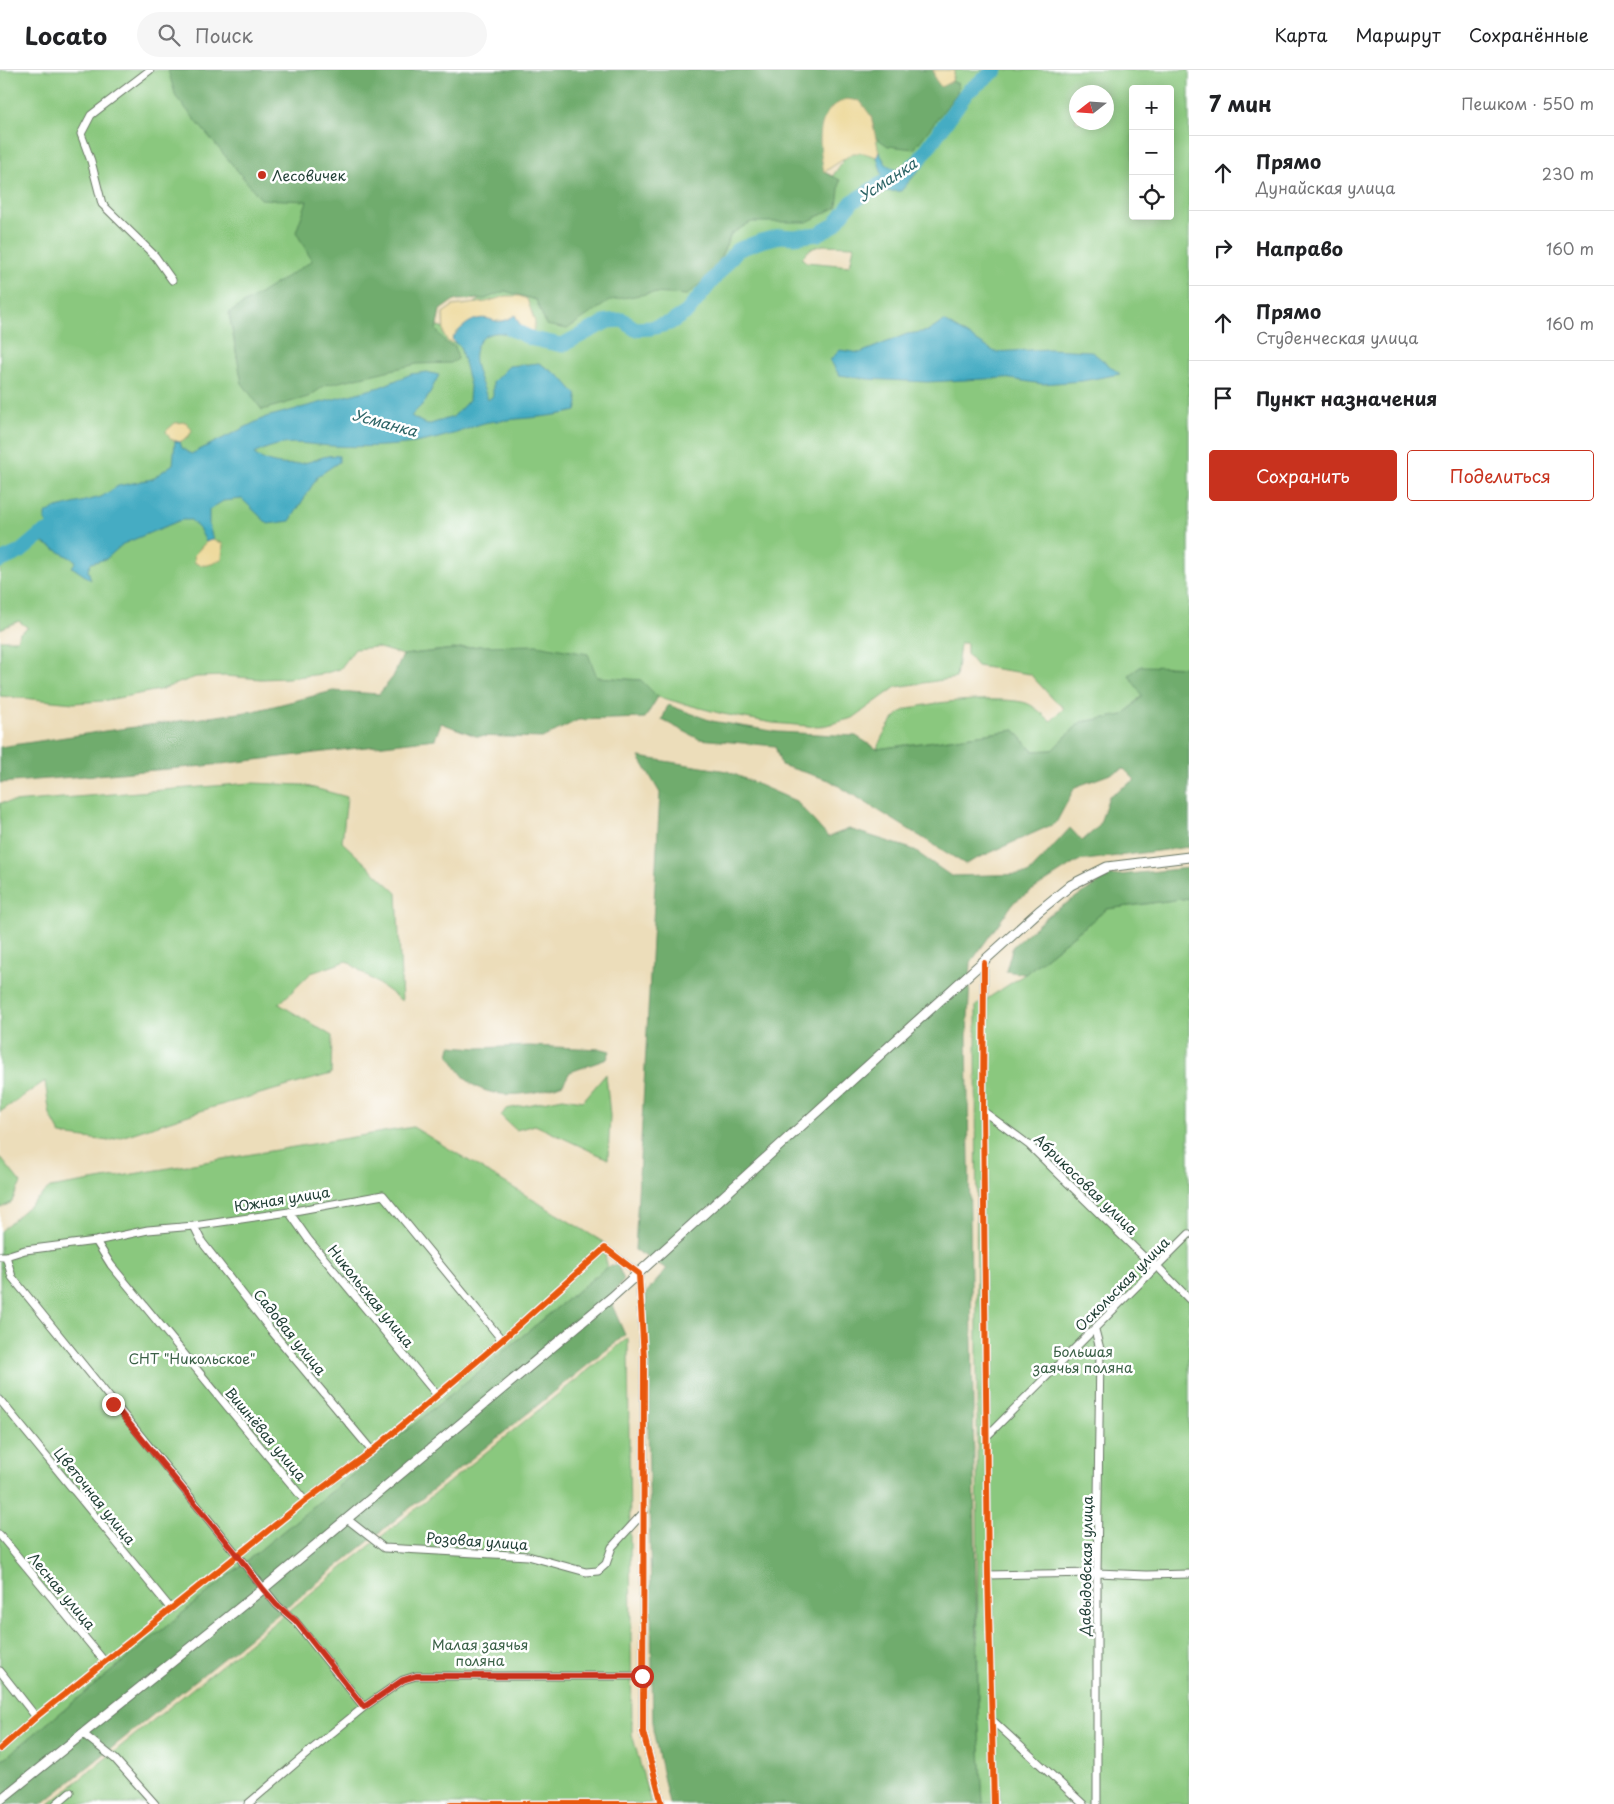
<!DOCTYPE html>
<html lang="ru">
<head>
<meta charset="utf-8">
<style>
  :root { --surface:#fff; --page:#f6f6f6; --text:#202124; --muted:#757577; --line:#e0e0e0; --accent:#c8321e }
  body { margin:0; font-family:"Playpen Sans",sans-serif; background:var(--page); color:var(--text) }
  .controls { position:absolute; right:15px; top:15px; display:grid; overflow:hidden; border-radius:5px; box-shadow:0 2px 12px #0003 }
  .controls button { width:45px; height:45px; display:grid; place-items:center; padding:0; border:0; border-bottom:1px solid var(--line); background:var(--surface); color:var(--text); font:25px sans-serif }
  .compass { position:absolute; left:1069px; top:15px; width:45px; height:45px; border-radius:50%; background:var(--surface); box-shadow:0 2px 12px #0003; rotate:253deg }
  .stop { position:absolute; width:15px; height:15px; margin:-11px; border:4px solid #c8321e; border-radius:50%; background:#fff }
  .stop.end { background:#c8321e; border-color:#fff; box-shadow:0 1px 5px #0008 }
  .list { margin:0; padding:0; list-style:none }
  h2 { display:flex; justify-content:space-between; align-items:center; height:65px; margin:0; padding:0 20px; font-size:21px }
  h2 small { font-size:16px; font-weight:400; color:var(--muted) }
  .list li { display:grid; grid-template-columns:32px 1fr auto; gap:15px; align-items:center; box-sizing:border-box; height:75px; padding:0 20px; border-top:1px solid var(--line) }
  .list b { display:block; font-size:19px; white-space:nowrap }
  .list p { margin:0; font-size:16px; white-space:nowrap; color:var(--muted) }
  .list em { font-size:16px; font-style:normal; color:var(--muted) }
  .actions { display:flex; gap:10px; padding:15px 20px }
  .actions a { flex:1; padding:11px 0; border:1px solid var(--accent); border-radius:5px; text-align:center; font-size:18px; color:var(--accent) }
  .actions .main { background:var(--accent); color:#fff }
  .icon { flex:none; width:28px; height:28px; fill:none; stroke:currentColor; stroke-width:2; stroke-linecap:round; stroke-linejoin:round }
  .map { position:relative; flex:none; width:1189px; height:1734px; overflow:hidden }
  header { display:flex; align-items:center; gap:30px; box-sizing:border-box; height:70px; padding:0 25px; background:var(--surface); border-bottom:1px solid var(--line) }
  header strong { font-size:24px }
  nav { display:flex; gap:28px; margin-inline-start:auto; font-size:18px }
  .search { width:350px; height:45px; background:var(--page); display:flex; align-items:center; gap:12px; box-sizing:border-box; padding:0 18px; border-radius:28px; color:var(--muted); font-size:19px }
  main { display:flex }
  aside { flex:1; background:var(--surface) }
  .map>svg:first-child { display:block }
</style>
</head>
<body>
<header>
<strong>Locato</strong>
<div class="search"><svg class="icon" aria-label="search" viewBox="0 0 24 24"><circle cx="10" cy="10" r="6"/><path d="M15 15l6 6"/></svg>Поиск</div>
<nav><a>Карта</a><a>Маршрут</a><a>Сохранённые</a></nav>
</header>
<main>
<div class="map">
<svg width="1189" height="1734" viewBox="0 0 1189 1734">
  <rect width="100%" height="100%" fill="#fff"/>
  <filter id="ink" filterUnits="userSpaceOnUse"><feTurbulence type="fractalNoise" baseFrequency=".02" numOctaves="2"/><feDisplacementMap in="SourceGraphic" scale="10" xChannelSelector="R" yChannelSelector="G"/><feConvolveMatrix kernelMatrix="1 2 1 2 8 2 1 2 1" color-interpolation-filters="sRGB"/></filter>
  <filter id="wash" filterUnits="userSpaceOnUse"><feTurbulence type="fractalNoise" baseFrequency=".0096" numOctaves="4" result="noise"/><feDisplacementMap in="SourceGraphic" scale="20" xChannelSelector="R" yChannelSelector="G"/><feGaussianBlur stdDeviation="1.12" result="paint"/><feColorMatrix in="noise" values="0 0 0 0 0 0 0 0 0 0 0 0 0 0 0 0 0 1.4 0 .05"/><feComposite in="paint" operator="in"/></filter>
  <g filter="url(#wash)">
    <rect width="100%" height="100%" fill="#ecddba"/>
    <!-- green -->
    <path fill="#8ac87e" stroke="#548259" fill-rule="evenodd" d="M0,0H419L407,133L229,244L242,313L431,254L444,258L460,250L475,233L487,224L710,174L832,107L848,84L947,0H1189V597L1168,596L1124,645L1081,652L1052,680L1032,681L1015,660L877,679C881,667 892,647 903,641C925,631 1003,626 1026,633C1035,636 1043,645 1051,651L1064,638L1054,630L1030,604L977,596L967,584V573H960L956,608L896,617L853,648L819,657L773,653L723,644L658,627L640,610L597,607L479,576L403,585L376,577L355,579L340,599L322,604L287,608L261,609L226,606L196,607L159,620L102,631L74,633L0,626V570H17L20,563L28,558L19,551L0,559ZM1133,19H1170V146H1133ZM1076,22H1106V52H1076ZM823,175L854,176L850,196L806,192L802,188L810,179Z
      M251,713L303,715L347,727L342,772L397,823L402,931L347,891L311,903L279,934L332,966L331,1004L210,1038L109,1071L61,1065L50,1045L45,1011L0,1042V733Z
      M1189,828V1734H983L978,1642L976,936L1025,904L1107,839Z
      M606,1004L610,1046L608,1089L535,1055L516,1060L501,1046L506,1039L563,1028L583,1031Z
      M413,1057L603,1172L607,1197L0,1692V1161L50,1118Z
      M0,1087L21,1113L11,1133L0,1138Z
      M628,1268L632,1664L651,1734H49Z"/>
    <!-- forest -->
    <path fill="#6fac6d" stroke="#477450" d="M168,0H955L952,11L958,14L957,23L914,79L888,76L875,67L871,46L824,102L840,110L837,137L807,152H751L731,164L714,202L687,225L652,223L611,230L567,259L546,255L536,230L505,221L485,229L454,230L440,240L436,260L447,274L455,276L458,289L451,293L417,294L326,315L308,327L262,340L242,313L229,243L312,191L296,162L307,131L261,129L176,27Z
      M537,575L588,584L597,607L641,610L658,627L645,648L578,650L542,668L476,666L441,653L435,669L204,696L0,713V677L105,661L254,641L333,621L379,624L393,607L403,585L479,576Z
      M1141,596L1189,597V777L1078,791L1014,832L971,892L967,966L978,1642L983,1734H669L653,1660L646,1223L667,1199L635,1180L660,723L639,687L727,701L796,731L828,767L849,759L912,779L951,806L1028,804L1070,758L1082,771L1099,756L1109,726L1135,710L1124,699L1075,717L1056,753L965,794L829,710L781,695L775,676L699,669L662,650L668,635L712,651L778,662L856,666L877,679L1015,660L1032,681L1052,680L1081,652L1124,645L1142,626L1129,605Z
      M1189,798V828L1107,839L1025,904L1006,901L1013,876L1050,844L1109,806Z
      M451,976L478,978L529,976L602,979L610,981L607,989L570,1002L563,1014C536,1025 490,1032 467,1010C460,1003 454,993 449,985Z
      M617,1194L624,1210L609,1228L625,1265L42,1734H0V1692L607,1197Z"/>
    <!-- sand -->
    <path fill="#eeda9e" stroke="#868c69" d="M933,0H955L952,11L941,17L935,9Z
      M846,29L860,31L871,46L879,82L877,87L864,83H853L824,102C820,81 815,54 832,37C836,34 842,31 846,29Z
      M506,226H519L527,229L535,252L533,262L530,264L520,255L515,245C505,252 500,253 489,249L452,268L455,273L448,272L444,265L443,243L453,236L486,232Z
      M186,352L192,360L189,366L180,372L170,369L166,361L175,353Z
      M213,469L223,474L222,489C213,494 205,498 195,493L194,485L206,472Z"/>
    <!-- water -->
    <path fill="#44acc3" stroke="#32747c" d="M923,79L930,83L926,92L901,121L875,122L874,114L882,105L877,87L879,82L886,94L896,100L914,88Z
      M515,245L520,255L530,264L528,271C518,268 505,261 494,263C479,265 473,280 475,292C477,305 484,318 488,330L493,326V312L509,296L539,293L561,307L576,324L578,333L576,341C548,348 518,348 489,352C476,354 463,362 449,365C435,369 419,373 405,374C384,377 353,377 332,376C300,374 285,368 254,384C269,395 287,396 304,393C319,390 323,384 339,386V392L318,406L290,451L268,454L242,429L223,431L209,440V456L213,469L206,472L200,460L191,450H181L123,474L106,489L91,493L88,500L91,510L72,497L76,491L42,472L40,465L48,455L45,450V444L53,439L101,427L118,416L152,409L173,394L175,371L180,372L182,378L191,384L266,347L380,317L411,304L427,302L439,305L425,332L411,346L427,355L453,347L469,330L470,316L460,276L455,273L452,269C457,261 468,251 477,249C494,245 495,259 515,245Z
      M944,251L995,282L1049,279L1091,281L1120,304L1082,311L1042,314L1004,308L927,312L868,309L839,305L830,290L840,280L860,283L907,264L929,261Z"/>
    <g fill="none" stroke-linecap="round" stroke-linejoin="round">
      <!-- river -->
      <path stroke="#44acc3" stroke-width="15" d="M912,96L918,92L967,22L996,0
        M511,259L533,269L562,275L608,251L623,250L635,259L651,258L670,253L687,242L737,180L761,171L780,166L794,167L818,164L834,155L852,132L874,118L893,108
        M0,491L20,482L40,465L58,457"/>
    </g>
  </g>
  <g filter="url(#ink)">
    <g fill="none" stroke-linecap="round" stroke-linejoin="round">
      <defs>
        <path id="minor" d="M150,0L91,45L81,64L91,91L102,134L155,186L172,210
          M984,893L983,1041L988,1505L994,1734
          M983,1041L1029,1075L1151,1194L1157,1196L1189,1229
          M289,1142L308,1169L437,1325
          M194,1156L202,1172L270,1259L372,1381
          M96,1171L111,1195L305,1431
          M0,1186H6L25,1180L96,1171L148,1160L194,1156L289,1142L383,1125L502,1270
          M6,1186L12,1207L238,1486L277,1535L295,1551L364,1637
          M1095,1260L1100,1279L1097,1503V1734
          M0,1330L171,1539
          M987,1366L1189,1164
          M347,1449L384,1478L528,1486L586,1502L598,1501L606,1494L612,1477L644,1442
          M0,1465L105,1592
          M988,1505L1097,1503L1146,1505L1189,1504
          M0,1601L36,1647
          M991,1649L1083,1734
          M82,1663L115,1689L155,1734
          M0,1679L36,1647L305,1431L372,1381L502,1270L605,1178L639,1204L644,1288L643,1662L662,1734H451
          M56,1734L70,1722
          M248,1734L311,1680L364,1637L403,1610L416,1606H642"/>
        <path id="tertiary" d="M0,1730L263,1519L612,1227L1039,841L1071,815L1107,797L1189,787"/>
      </defs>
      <!-- minor casing -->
      <use href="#minor" stroke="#677563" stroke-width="9"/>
      <!-- tertiary casing -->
      <use href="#tertiary" stroke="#677563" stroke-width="11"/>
      <!-- minor -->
      <use href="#minor" stroke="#fff" stroke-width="7"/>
      <!-- tertiary -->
      <use href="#tertiary" stroke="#fff" stroke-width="9"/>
      <defs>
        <path id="cycleway" d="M984,893L983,1041L988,1505L994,1734
          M0,1679L36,1647L305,1431L372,1381L502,1270L605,1178L639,1204L644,1288L643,1662L662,1734H451"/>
      </defs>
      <!-- cycleway casing -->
      <use href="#cycleway" stroke="#fff" stroke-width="9"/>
      <!-- cycleway -->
      <use href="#cycleway" stroke="#e8590c" stroke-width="6"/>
    </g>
  </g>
  <g fill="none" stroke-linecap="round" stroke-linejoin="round" filter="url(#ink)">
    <!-- route -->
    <path stroke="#c8321e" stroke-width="6" d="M113,1334L238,1486L263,1519L277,1535L296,1551L364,1637L403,1610L416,1606H642"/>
  </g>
  <!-- markers -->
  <circle fill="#c8321e" stroke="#fff" stroke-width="2" cx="262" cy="105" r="5"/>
  <g text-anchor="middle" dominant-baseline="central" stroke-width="5" stroke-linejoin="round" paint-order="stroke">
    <!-- poi labels -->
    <g font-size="14" fill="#1f3d34" stroke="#fff" text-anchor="start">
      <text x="272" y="105">Лесовичек</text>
    </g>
    <!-- street labels -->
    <g font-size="14" fill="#1f3d34" stroke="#fff">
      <text transform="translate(1086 1114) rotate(44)">Абрикосовая улица</text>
      <text transform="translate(282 1129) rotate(-9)">Южная улица</text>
      <text transform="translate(1122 1214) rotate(-45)">Оскольская улица</text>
      <text transform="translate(371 1226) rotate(51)">Никольская улица</text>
      <text transform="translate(290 1262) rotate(51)">Садовая улица</text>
      <text transform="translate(266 1364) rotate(50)">Вишнёвая улица</text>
      <text transform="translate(95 1426) rotate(51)">Цветочная улица</text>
      <text transform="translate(477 1471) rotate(4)">Розовая улица</text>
      <text transform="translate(1086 1496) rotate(-89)">Давыдовская улица</text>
      <text transform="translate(62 1521) rotate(50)">Лесная улица</text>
    </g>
    <!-- park labels -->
    <g font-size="14" fill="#3a6046" stroke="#fff">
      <text x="1083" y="1281">Большая<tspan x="1083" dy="16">заячья поляна</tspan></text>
      <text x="192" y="1288">СНТ "Никольское"</text>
      <text x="480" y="1574">Малая заячья<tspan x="480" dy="16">поляна</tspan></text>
    </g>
    <!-- water labels -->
    <g font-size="15" font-style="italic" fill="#2c6466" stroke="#fff">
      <text transform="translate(887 109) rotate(-33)">Усманка</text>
      <text transform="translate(385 352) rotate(15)">Усманка</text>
    </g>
  </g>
</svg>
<div class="controls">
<button>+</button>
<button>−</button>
<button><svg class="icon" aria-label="locate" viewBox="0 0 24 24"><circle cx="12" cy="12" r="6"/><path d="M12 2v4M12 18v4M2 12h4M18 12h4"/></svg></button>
</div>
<svg class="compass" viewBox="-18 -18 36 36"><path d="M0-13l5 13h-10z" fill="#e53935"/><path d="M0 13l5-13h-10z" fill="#757577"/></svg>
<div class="stop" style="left:642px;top:1606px"></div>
<div class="stop end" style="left:113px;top:1334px"></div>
</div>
<aside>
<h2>7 мин<small>Пешком · 550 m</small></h2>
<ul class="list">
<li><svg class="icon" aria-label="ahead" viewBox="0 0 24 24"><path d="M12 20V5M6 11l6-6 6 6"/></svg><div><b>Прямо</b><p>Дунайская улица</p></div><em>230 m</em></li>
<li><svg class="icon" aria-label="right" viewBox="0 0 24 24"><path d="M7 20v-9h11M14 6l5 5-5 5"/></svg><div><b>Направо</b></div><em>160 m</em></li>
<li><svg class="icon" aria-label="ahead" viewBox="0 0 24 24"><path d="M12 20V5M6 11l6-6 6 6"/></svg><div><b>Прямо</b><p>Студенческая улица</p></div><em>160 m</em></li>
<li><svg class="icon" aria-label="arrive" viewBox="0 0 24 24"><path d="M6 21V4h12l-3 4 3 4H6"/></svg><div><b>Пункт назначения</b></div></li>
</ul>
<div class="actions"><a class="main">Сохранить</a><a>Поделиться</a></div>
</aside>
</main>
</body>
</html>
